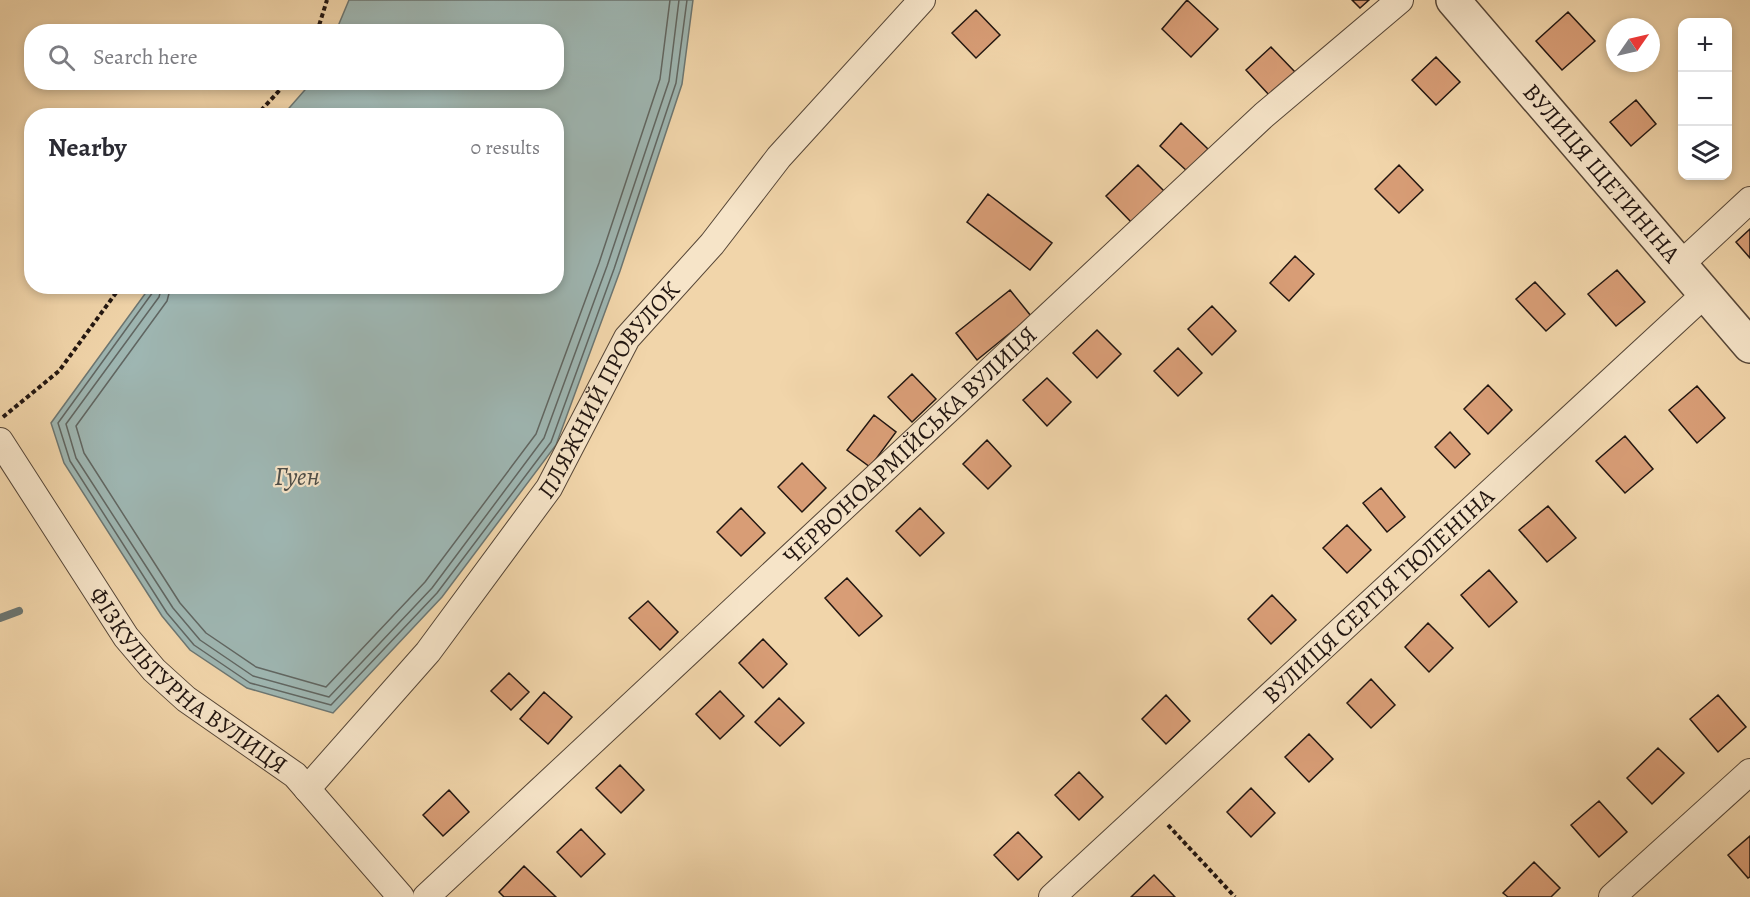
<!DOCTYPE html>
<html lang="en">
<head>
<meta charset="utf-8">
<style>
  :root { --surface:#fff; --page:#f7f7f7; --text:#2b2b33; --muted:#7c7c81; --line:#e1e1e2 }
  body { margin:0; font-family:Alegreya,serif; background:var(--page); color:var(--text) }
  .controls { position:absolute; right:18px; top:18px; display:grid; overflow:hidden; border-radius:12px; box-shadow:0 3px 9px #0003 }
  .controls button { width:54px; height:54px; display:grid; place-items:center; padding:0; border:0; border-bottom:2px solid var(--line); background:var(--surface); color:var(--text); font:30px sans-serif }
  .compass { position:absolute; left:1606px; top:18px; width:54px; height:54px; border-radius:50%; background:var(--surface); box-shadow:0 3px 9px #0003; rotate:56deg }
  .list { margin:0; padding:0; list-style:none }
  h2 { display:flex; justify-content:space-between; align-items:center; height:78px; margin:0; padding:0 24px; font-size:26px }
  h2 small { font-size:20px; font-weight:400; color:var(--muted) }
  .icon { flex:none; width:33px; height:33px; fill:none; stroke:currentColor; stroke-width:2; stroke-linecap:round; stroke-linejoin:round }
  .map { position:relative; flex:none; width:1750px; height:897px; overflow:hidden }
  .search { position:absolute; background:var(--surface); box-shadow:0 3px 9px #0003; left:24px; top:24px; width:540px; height:66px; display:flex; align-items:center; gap:15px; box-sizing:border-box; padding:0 21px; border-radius:24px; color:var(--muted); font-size:22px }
  .panel { position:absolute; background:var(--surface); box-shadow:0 3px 9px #0003; left:24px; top:108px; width:540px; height:186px; border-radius:24px }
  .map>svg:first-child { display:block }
</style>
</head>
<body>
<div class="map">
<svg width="1750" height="897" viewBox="0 0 1750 897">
  <rect width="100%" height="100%" fill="#f1d5aa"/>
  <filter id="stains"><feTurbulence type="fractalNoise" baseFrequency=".00333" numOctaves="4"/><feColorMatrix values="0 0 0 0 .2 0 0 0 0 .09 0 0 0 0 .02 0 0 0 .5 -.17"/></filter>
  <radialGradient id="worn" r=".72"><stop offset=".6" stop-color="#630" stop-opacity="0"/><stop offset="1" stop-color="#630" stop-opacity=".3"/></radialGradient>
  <!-- water -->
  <path fill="#9eb6b2" stroke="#6c7672" stroke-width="1.5" d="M349,0H693L682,84L620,271L556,445L442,597L333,713L247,688L190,650L162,616L64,463L51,423L150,287L556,286V116L283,115L311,83L556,82V32L336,31Z"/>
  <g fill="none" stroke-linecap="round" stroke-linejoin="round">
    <!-- shore -->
    <path stroke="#606662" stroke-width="1.5" d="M154,286L153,292L58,423L70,461L167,613L194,645L250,683L331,705L437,593L551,442L614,269L676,83L687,0
      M162,286L159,297L66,424L76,458L173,608L200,640L253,676L329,697L432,588L544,438L607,266L669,81L679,0
      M171,286L167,301L76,426L84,453L180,603L206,633L256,667L326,687L425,582L536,434L599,263L660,79L670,0"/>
    <!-- stream -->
    <path stroke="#6c7672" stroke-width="8" d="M0,618L19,611"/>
  </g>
  <!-- building -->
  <path fill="#d89d76" stroke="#221611" stroke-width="1.5" d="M1187,0L1218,29L1191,57L1162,29Z
    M1352,0H1369L1360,8Z
    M976,10L1000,35L976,58L952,33Z
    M1568,12L1595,41L1562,70L1536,41Z
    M1271,47L1295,72L1270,96L1246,70Z
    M1436,57L1460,82L1436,105L1412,80Z
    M1636,100L1656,124L1631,146L1610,122Z
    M1181,123L1208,149L1187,171L1160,146Z
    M1138,165L1165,192L1133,224L1106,196Z
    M1399,165L1423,190L1399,213L1375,189Z
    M988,194L1052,243L1030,270L967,222Z
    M1750,229V258L1736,242Z
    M1295,256L1314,274L1289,301L1270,283Z
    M1617,270L1645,302L1616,326L1588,294Z
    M1535,282L1565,314L1546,331L1516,299Z
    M1010,290L1031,316L977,360L956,333Z
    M1212,306L1236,331L1212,355L1188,329Z
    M1097,330L1121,354L1097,378L1073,353Z
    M1178,348L1202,373L1178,396L1154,371Z
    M912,374L936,399L912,422L888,397Z
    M1047,378L1071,402L1047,426L1023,400Z
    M1488,385L1512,410L1488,434L1464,409Z
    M1697,386L1725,418L1697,443L1669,410Z
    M874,415L896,432L870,467L847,450Z
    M1450,432L1470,454L1455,468L1435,447Z
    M1625,436L1653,469L1625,493L1596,461Z
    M987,440L1011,466L988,489L963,464Z
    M802,463L826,488L802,512L778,487Z
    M1381,488L1405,517L1387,532L1363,503Z
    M1548,506L1576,538L1547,562L1519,530Z
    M741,508L765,533L741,556L717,532Z
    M920,508L944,533L920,556L896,531Z
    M1347,525L1371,550L1347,573L1323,548Z
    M1489,570L1517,602L1489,627L1461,595Z
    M847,578L882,616L859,636L825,598Z
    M1272,595L1296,620L1271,644L1248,619Z
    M648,601L678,632L660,650L629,618Z
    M1428,623L1453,648L1429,672L1405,647Z
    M763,639L787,664L763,688L739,663Z
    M509,673L529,692L511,710L491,691Z
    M1371,679L1395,705L1371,728L1347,703Z
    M720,691L744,716L720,739L696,714Z
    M544,692L572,717L548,744L520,719Z
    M1166,695L1190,721L1166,744L1142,719Z
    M1718,695L1746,727L1718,752L1690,719Z
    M779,698L804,723L780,746L755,722Z
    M1309,734L1333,759L1309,782L1285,757Z
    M1658,748L1684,773L1652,804L1627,778Z
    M620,765L644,790L621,813L596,788Z
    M1079,772L1103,797L1079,820L1055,795Z
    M1251,788L1275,813L1251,837L1227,812Z
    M449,790L469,812L443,836L423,815Z
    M1599,801L1627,832L1599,857L1571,825Z
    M581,829L605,854L581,877L557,852Z
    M1018,832L1042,857L1018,880L994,855Z
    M1750,836V877L1748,878L1728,855Z
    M1534,862L1560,888L1551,897H1508L1503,893Z
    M524,866L556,897H504L499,892Z
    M1154,875L1175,897H1131Z"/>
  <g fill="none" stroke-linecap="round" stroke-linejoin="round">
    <defs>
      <g id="minor">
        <path d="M1680,265L1750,200"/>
        <path id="s1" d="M0,441L126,637L154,670L186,699L295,775L401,897"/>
        <path id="s2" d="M307,789L428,652L549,488L627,338L712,244L779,157L922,0"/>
        <path id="s3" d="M426,897L1264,115L1400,0"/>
        <path id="s4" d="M1052,897L1705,294"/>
        <path d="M1612,897L1750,772"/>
      </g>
      <g id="tertiary">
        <path id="s5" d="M1453,0L1750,346"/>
      </g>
    </defs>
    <!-- minor casing -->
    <use href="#minor" stroke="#564637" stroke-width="28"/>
    <!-- tertiary casing -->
    <use href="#tertiary" stroke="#564637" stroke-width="36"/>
    <!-- path -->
    <path stroke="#221611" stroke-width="4" stroke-dasharray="4.5 3" stroke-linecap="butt" d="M317,32L327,0
      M256,116L287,82
      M3,417L59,371L121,286
      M1168,825L1235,897"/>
    <!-- minor -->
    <use href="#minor" stroke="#f6e4c8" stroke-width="26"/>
    <!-- tertiary -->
    <use href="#tertiary" stroke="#f6e4c8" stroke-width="33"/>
  </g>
  <g text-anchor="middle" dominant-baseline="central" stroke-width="4.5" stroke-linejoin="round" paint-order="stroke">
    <!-- street labels -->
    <g font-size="24" fill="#221611" stroke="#f6e4c8">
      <text stroke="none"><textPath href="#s5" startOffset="228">ВУЛИЦЯ ЩЕТИНІНА</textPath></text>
      <text stroke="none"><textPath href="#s2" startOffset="502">ПЛЯЖНИЙ ПРОВУЛОК</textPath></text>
      <text stroke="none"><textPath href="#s3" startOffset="662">ЧЕРВОНОАРМІЙСЬКА ВУЛИЦЯ</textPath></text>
      <text stroke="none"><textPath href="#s4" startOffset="444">ВУЛИЦЯ СЕРГІЯ ТЮЛЕНІНА</textPath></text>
      <text stroke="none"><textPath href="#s1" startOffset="308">ФІЗКУЛЬТУРНА ВУЛИЦЯ</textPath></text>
    </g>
    <!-- water labels -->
    <g font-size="26" font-style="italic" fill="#4d4e49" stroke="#f6e4c8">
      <text x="297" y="476">Гуен</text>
    </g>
  </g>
  <rect width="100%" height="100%" filter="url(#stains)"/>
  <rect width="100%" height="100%" fill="url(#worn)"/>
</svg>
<div class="controls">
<button>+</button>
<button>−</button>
<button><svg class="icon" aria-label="layers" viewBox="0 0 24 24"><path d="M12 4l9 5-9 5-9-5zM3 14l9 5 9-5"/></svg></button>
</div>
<svg class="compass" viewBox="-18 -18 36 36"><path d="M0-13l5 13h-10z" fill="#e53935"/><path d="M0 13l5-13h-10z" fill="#7c7c81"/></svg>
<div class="search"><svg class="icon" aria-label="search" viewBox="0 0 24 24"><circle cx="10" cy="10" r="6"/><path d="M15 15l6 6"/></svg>Search here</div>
<section class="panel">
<h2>Nearby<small>0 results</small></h2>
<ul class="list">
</ul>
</section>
</div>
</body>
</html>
